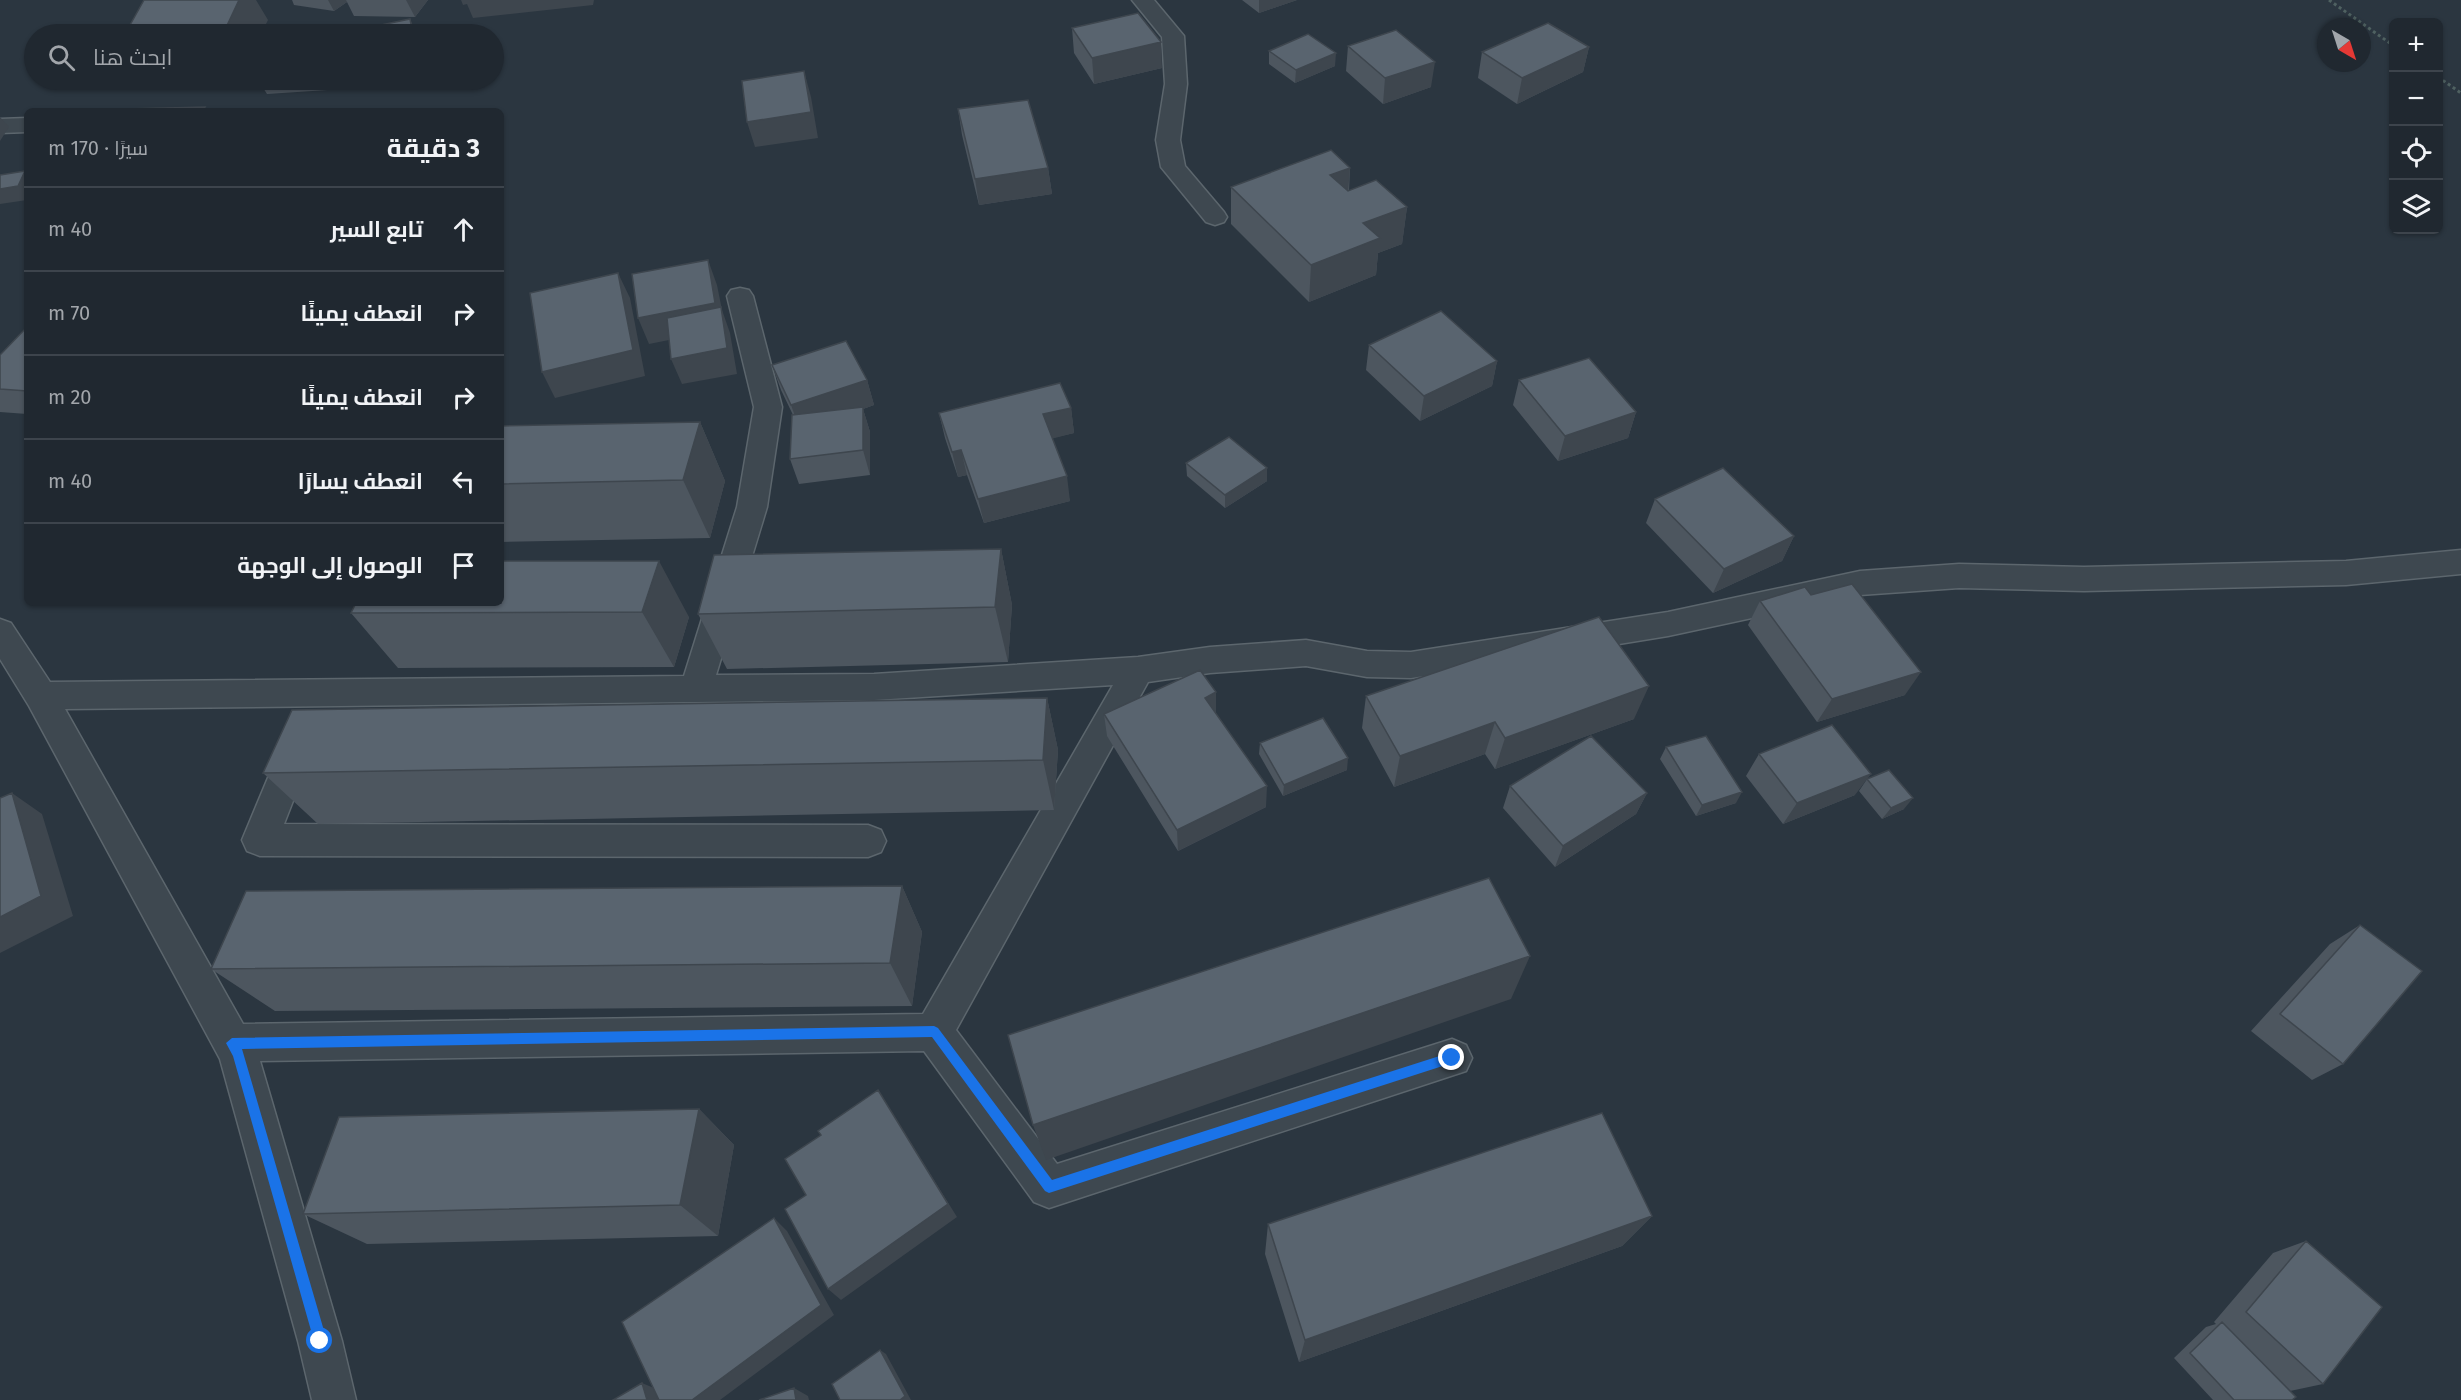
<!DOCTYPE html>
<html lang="ar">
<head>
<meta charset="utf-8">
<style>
  :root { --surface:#202830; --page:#283038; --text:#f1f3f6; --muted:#a2a6ab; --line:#3d444c }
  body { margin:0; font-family:"Fira Sans",Cairo,sans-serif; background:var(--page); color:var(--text); direction:rtl }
  .controls { position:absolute; right:18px; top:18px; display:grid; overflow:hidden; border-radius:9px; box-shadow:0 2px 4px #0004 }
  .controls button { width:54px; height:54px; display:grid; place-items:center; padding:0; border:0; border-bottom:2px solid var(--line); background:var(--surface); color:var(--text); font:30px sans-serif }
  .compass { position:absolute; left:2317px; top:18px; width:54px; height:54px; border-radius:50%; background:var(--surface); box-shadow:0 2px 4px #0004; rotate:141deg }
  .stop { position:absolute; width:18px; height:18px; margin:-14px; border:4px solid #1a73e8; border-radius:50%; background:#fff }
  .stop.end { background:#1a73e8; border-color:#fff; box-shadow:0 2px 6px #0008 }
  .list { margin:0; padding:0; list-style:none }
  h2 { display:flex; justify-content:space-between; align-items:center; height:78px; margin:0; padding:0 24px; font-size:26px }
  h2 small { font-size:20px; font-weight:400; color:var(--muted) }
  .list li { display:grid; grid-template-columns:39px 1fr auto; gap:18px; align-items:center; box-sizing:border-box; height:84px; padding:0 24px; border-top:2px solid var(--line) }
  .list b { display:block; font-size:22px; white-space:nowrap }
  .list em { font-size:20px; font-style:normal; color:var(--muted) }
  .icon { flex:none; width:33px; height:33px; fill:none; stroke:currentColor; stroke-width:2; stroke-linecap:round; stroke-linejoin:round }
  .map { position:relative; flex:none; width:2461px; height:1400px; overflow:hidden; direction:ltr }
  .search { position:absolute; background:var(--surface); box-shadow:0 2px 4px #0004; left:24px; top:24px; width:480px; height:66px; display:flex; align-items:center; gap:15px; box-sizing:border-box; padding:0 21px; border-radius:33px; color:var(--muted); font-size:22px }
  .panel { position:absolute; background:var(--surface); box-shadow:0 2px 4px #0004; left:24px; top:108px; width:480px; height:498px; border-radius:9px; direction:rtl }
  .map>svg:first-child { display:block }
</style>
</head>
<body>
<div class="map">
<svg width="2461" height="1400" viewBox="0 0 2461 1400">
  <rect width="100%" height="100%" fill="#2b3640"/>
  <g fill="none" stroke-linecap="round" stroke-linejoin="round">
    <defs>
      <path id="minor" d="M1132,0H1154L1184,36L1187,84L1180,140L1185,166L1224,212L1227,217L1224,222L1215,225L1206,222L1161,167L1156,140L1165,84L1162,37Z
        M27,118V132L0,133V119Z
        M740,288L749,290L753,296L782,407L767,507L716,675L874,674L1138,657L1210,647L1306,640L1367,651L1411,652L1668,612L1860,571L1959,564L2084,567L2346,561L2461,550V574L2346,585L2084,591L1959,588L1860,595L1668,636L1411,678L1367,677L1306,666L1210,673L1148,682L956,1030L1057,1164L1452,1039L1466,1045L1472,1058L1466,1071L1049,1208L1034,1202L924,1051L260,1061L342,1341L356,1400H312L298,1341L220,1059L29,706L0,659V619L11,623L50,682L684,676L737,507L754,407L727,296L731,290ZM1113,685L923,1014L243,1024L65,709L874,700Z
        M297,733L309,737L314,747L284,824L868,825L881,830L886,841L881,852L868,857L260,856L247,851L242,840L285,737Z"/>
    </defs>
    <!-- minor casing -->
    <use href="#minor" stroke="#5c666d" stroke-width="3"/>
    <!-- path -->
    <path stroke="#4f6161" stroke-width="3" stroke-dasharray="3 3" stroke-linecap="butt" d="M2329,0L2394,46
      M2438,77L2461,93"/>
    <!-- minor -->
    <use href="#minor" fill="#3e4850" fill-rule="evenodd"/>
  </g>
  <!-- wall -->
  <path fill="#4d565f" d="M292,0H428L415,17L354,16L347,2L334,11L294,5Z
    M1242,0H1297L1259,13Z
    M1072,28L1162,68L1094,84L1074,53Z
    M1348,46L1431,87L1383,104L1346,71Z
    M1589,47L1583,72L1517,104L1478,78L1482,52Z
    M1269,51L1335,66L1295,83L1269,64Z
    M139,80H212L143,86Z
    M258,80H347L343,89L267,94Z
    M958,109L1048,168L1052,194L979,205L962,135Z
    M1350,168L1349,191L1407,207L1402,244L1378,253L1376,275L1309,302L1231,224V187Z
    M27,327V414L0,412V355Z
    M1369,345L1497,361L1492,386L1420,421L1366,370Z
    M772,365L867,380L874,405L863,409L870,432V475L799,484L790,459L793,415L781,390Z
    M1519,380L1636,412L1628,438L1558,461L1513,405Z
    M1071,408L1074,433L1052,438L1070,501L984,523L967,475L958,477L945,438L939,413Z
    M700,422L725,481L710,538L501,542V426Z
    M1186,463L1267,481L1225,508L1187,476Z
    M1655,499L1794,536L1782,561L1713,593L1646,523Z
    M1001,549L1012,605L1008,662L727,669L698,614Z
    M501,561L689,617L674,667L398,668L351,613Z
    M1760,601L1905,695L1817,722L1748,625Z
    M1216,692V714L1266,807L1178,851L1107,736L1104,714Z
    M1366,696L1634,719L1495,769L1485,754L1394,787L1362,728Z
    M1047,698L1058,750L1054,810L318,824L263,773Z
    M1260,743L1347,770L1283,796L1259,754Z
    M1666,747L1736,803L1696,816L1660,759Z
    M1759,754L1855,795L1783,824L1746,776Z
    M1867,779L1904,809L1882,819L1859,791Z
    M1510,786L1647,793L1636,814L1555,867L1503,808Z
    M902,886L922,932L912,1006L275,1011L211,969Z
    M2360,925L2343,1064L2312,1080L2251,1031L2330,944Z
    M699,1109L734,1145L718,1236L367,1244L303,1214Z
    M1652,1216L1622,1246L1299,1362L1265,1254L1268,1224Z
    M2306,1241L2323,1384L2290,1391L2292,1400H2213L2174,1358L2206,1327L2216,1324L2214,1322L2273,1253Z"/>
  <!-- shaded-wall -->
  <path fill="#3e464e" d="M239,0H256L268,20L261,34H223Z
    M328,0H346L347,2L334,11Z
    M406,0H428L415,17Z
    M461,0H594L593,5L473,18L467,4L463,5Z
    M1259,0H1297L1259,13Z
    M410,19L416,32L417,34H413Z
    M1161,42L1162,68L1094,84L1092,58Z
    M1589,47L1583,72L1517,104L1522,78Z
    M1336,53L1335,66L1295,83L1296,70Z
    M1435,62L1431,87L1383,104L1385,78Z
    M804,71L811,97L818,138L755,147L747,122Z
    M337,80H347L343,89Z
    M0,117L9,127L0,141Z
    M1048,168L1052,194L979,205L975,179Z
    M1350,168L1347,205L1330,175Z
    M25,171L27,173V200L0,204V189Z
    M1407,207L1402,244L1378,253L1376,275L1309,302L1311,265L1363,223Z
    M708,260L717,285L722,310L730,333L737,374L682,384L671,359L724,329L649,344L638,318Z
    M618,273L630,298L645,376L555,398L542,372Z
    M1497,361L1492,386L1420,421L1424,396Z
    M867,380L874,405L863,409L870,432V475L863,450L800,430L791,405Z
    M1071,408L1074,433L1047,440L1043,414Z
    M1636,412L1628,438L1558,461L1565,436Z
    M700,422L725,481L710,538L683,480Z
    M961,450L967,475L958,477L952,452Z
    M1267,468V481L1225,508V495Z
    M1067,476L1070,501L984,523L978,499Z
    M1794,536L1782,561L1713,593L1724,569Z
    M1001,549L1012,605L1008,662L995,607Z
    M659,561L689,617L674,667L642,612Z
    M1921,672L1905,695L1817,722L1832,699Z
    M1649,686L1634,719L1495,769L1505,738Z
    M1216,692V715L1205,698Z
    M1047,698L1058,750L1054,810L1043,760Z
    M1495,722L1485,754L1394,787L1400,756Z
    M1348,758L1347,770L1283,796L1284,785Z
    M1871,774L1855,795L1783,824L1797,803Z
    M1267,786L1266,807L1178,851L1177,830Z
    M1742,792L1736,803L1696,816L1702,805Z
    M12,793L42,814L73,916L0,953V917Z
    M1647,793L1636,814L1555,867L1563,846Z
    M1913,798L1904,809L1882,819L1891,808Z
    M902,886L922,932L912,1006L890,963Z
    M1530,956L1511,999L1046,1160L1033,1125Z
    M888,1106L957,1217L841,1300L828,1289Z
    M699,1109L734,1145L718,1236L680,1205Z
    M1652,1216L1622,1246L1299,1362L1305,1340Z
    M774,1218L787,1231L834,1315L720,1400H692Z
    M880,1350L886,1354L911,1400H900Z
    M642,1383L661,1391L663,1400H647Z
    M794,1388L808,1396L809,1400H796Z"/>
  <!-- building -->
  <path fill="#59646f" stroke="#3e464e" stroke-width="1.5" d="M144,0H239L223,34H125Z
    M1138,13L1161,42L1092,58L1072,28Z
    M410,19L413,34H378L376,26Z
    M1548,23L1589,47L1522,78L1482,52Z
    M1396,30L1435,62L1385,78L1348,46Z
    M342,32L341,34H307Z
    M1308,34L1336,53L1296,70L1269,51Z
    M804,71L811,112L747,122L742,81Z
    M1028,100L1048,168L975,179L958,109Z
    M205,107L202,111H123L125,109Z
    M1331,150L1350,168L1330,175L1348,191L1376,180L1407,207L1363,223L1380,238L1311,265L1231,187Z
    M25,171L18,186L0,189V175Z
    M708,260L715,303L638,318L632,274Z
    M618,273L633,350L542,372L530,293Z
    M721,307L727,348L671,359L667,318Z
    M1441,311L1497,361L1424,396L1369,345Z
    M27,327V391L0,389V355Z
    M846,341L867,380L791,405L772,365Z
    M1589,358L1636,412L1565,436L1519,380Z
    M1060,383L1071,408L1043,414L1067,476L978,499L961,450L952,452L939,413Z
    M863,407V450L790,459L792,415Z
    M700,422L683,480L501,484V426Z
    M1229,437L1267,468L1225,495L1186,463Z
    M1723,468L1794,536L1724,569L1655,499Z
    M1001,549L995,607L698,614L714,555Z
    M501,561H659L642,612L351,613L356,603H501Z
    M1852,584L1921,672L1832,699L1760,601L1805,587L1811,595Z
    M1599,617L1649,686L1505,738L1495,722L1400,756L1366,696Z
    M1200,670L1216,692L1205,698L1267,786L1177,830L1104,714Z
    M1047,698L1043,760L263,773L292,710Z
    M1323,718L1348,758L1284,785L1260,743Z
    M1832,725L1871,774L1797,803L1759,754Z
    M1591,736L1647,793L1563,846L1510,786Z
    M1706,736L1742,792L1702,805L1666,747Z
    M1889,770L1913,798L1891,808L1867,779Z
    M12,793L41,896L0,917V798Z
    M1489,878L1530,956L1033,1125L1008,1035Z
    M902,886L890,963L211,969L246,891Z
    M2360,925L2422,971L2343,1064L2280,1014Z
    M878,1090L948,1204L828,1289L785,1209L806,1195L785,1159L821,1135L818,1131Z
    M699,1109L680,1205L303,1214L339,1117Z
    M1602,1113L1652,1216L1305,1340L1268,1224Z
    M774,1218L821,1305L692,1400H659L622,1322Z
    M2306,1241L2382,1307L2323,1384L2246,1312Z
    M2222,1322L2296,1397L2292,1400H2234L2190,1353Z
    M880,1350L905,1396L900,1400H840L832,1384Z
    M642,1383L647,1400H613Z
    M794,1388L796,1400H759Z"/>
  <!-- route -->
  <path fill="#1a73e8" d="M934,1026L938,1028L1052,1180L1452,1052L1458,1058L1452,1063L1049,1193L1045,1191L932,1037L242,1049L327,1341L325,1346L320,1348L316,1346L314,1341L233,1056L226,1043L232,1038Z"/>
</svg>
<div class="controls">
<button>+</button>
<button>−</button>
<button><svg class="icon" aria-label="locate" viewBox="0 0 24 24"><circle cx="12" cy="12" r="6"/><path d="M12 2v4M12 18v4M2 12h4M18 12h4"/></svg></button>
<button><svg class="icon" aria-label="layers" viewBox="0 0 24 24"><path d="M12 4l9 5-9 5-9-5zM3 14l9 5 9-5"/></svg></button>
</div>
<svg class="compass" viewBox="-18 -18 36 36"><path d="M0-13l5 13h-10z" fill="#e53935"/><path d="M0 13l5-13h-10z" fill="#a2a6ab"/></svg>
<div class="stop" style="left:320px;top:1341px"></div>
<div class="stop end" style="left:1452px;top:1058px"></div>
<div class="search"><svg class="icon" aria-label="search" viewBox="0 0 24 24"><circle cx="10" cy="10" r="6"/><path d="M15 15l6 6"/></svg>ابحث هنا</div>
<section class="panel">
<h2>3 دقيقة<small>سيرًا · 170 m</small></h2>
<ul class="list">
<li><svg class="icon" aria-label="ahead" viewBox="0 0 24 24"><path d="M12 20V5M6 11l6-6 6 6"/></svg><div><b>تابع السير</b></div><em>40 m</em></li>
<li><svg class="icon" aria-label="right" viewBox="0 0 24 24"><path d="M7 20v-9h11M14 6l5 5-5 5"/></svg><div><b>انعطف يمينًا</b></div><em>70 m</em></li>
<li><svg class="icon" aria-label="right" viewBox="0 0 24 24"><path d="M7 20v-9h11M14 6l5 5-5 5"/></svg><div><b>انعطف يمينًا</b></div><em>20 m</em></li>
<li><svg class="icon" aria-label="left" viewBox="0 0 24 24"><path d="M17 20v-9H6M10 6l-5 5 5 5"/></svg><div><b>انعطف يسارًا</b></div><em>40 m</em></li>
<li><svg class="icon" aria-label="arrive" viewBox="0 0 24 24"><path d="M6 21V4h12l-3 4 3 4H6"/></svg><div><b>الوصول إلى الوجهة</b></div></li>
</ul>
</section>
</div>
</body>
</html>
